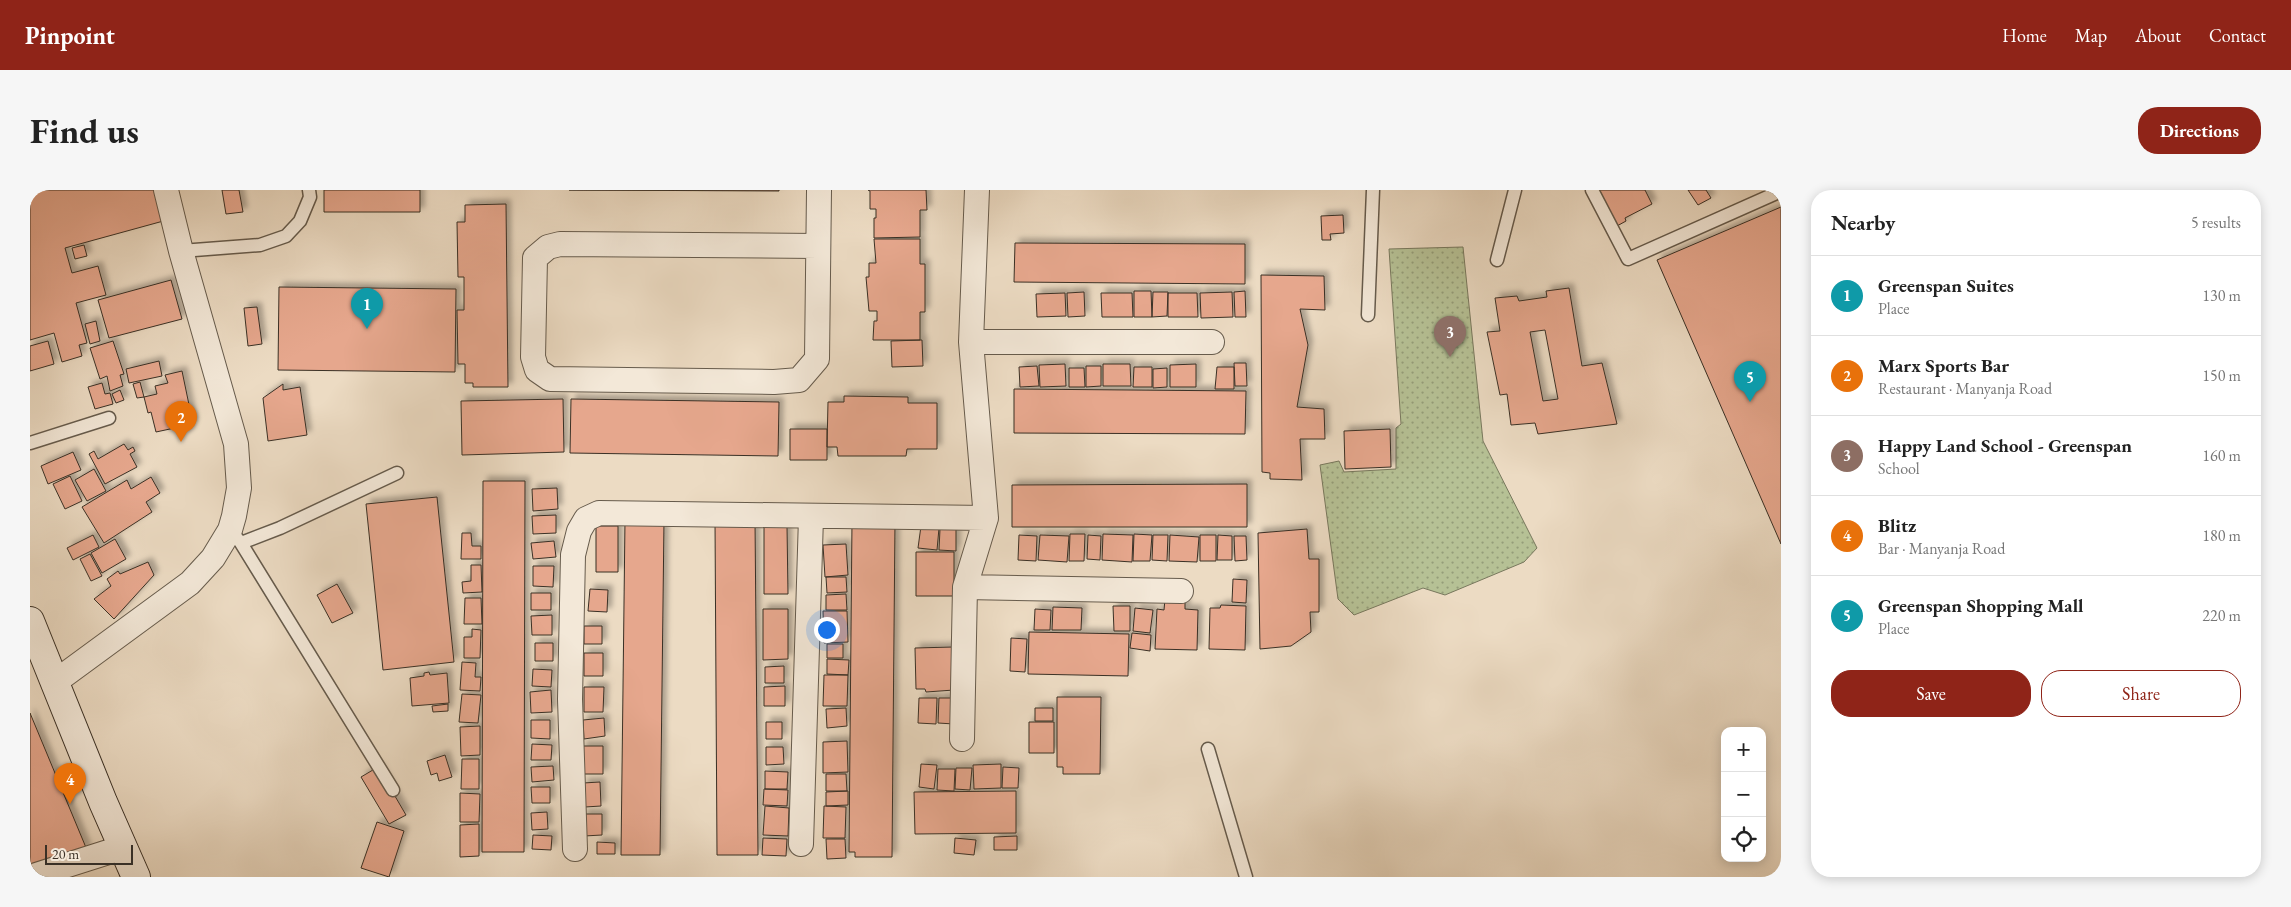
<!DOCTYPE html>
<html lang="en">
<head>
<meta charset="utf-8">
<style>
  :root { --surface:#fff; --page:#f6f6f6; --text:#222; --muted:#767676; --line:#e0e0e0; --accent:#8f2418 }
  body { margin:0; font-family:"EB Garamond",serif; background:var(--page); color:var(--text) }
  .controls { position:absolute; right:15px; bottom:15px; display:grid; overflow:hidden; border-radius:10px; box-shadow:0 2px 12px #0003 }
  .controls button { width:45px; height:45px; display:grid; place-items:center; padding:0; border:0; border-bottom:1px solid var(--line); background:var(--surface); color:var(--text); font:25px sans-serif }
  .scale { position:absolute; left:15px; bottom:12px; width:88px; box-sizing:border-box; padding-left:5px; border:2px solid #3a3025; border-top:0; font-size:14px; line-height:18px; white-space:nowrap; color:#3a3025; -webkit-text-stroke:4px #f3e8d8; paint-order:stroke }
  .you { position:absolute; left:796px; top:439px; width:18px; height:18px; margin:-12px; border:4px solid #fff; border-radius:50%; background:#1a73e8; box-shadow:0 0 0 8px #1a73e833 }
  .badge { display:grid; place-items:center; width:32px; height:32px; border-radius:50%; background:var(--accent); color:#fff; font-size:16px; font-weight:700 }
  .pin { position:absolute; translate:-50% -41px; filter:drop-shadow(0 1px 2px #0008) }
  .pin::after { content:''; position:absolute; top:26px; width:18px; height:15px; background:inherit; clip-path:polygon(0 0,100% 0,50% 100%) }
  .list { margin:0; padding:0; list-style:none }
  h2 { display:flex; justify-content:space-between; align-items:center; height:65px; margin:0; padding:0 20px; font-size:21px }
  h2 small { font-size:16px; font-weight:400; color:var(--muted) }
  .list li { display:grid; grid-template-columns:32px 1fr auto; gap:15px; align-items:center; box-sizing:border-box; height:80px; padding:0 20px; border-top:1px solid var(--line) }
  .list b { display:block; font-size:19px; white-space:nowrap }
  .list p { margin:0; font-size:16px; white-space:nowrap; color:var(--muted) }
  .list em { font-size:16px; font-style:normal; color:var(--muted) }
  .actions { display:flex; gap:10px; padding:15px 20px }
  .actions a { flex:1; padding:11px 0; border:1px solid var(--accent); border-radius:20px; text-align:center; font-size:18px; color:var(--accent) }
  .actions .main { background:var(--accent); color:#fff }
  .icon { flex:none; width:28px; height:28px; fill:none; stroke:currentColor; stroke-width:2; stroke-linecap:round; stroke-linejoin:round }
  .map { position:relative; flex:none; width:1751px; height:687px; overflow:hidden; border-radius:20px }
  header { display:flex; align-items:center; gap:30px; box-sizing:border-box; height:70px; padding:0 25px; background:var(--accent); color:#fff }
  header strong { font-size:24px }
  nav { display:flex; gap:28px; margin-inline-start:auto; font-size:18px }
  .intro { display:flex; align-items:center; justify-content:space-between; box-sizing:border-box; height:120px; padding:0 30px }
  h1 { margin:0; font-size:35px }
  .button { padding:12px 22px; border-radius:20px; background:var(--accent); color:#fff; font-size:18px; font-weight:700 }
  main { display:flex; gap:30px; padding:0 30px }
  aside { flex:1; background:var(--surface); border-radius:20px; box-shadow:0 2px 12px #0003 }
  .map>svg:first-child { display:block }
</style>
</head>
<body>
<header>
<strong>Pinpoint</strong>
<nav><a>Home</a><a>Map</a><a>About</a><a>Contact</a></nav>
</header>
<div class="intro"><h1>Find us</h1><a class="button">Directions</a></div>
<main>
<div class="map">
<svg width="1751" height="687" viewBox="0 0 1751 687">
  <defs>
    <pattern id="grass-dots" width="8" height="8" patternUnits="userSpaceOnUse" patternTransform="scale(1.25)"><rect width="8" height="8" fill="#b6c195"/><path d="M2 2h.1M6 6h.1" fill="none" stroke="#959d79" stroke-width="1.8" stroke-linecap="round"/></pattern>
    <filter id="shadow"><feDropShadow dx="4.5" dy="-4.5" stdDeviation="2.5" flood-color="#0004"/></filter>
  </defs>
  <rect width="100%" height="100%" fill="#ecdbc3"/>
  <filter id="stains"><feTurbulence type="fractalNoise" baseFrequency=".004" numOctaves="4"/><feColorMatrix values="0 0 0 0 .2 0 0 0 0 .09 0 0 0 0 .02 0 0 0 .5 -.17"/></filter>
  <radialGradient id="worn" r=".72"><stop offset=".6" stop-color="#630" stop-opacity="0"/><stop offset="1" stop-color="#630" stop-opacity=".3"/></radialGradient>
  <!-- grass -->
  <path fill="url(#grass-dots)" stroke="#78785d" d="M1433,57L1453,251L1507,358L1494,372L1415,405L1393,398L1324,425L1308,409L1290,275L1309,271L1314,282L1366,279V238L1371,234L1359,59Z"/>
  <!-- building -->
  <path fill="#e6a78d" stroke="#3a3025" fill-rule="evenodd" filter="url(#shadow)" d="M0,0H129L137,30L35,58L42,83L68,76L76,105L46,113L57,153L49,155L52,166L32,172L24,143L0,150Z
    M192,0H209L213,22L196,24Z
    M294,0H390V22H294Z
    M539,0H749V1Z
    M838,0H896L897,20H890V47L844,48V28H846V19H840V1Z
    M1567,0H1615L1622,14L1595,28L1596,31L1587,36Z
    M1658,0H1676L1681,8L1668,15Z
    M476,14L478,197H443V193H435V174H428L427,120H434V87H428L427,32H435V15Z
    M1751,17V354L1627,70Z
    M1313,25L1314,43L1300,44L1301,50H1292L1291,26Z
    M844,49H890V74H895V122H890V150H843L844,131H847V121H839L836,87H839V73H846Z
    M985,53L1215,54V94L984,92Z
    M54,55L57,66L45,69L42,58Z
    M1231,85L1294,86L1295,120L1270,119L1278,155L1267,217L1294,219L1295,249H1270L1272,290L1240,289V283L1232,282Z
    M141,90L152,129L79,148L68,110Z
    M249,97L426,99L425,182L248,180Z
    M1539,98L1552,176L1572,173L1587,234L1508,244L1505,233L1481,235L1477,204L1470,205L1457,142L1470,141L1465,108L1487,106L1489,111L1517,107L1516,101ZM1515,140L1528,209L1513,211L1500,142Z
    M1104,101H1121L1122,127H1104Z
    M1215,101L1216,127H1205L1204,102Z
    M1054,102L1055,126L1038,127L1037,103Z
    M1123,102H1138L1137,126L1122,127Z
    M1202,102L1203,127L1171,128L1170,103Z
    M1035,103L1036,126L1007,127L1006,104Z
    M1071,103H1102L1103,127H1072Z
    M1138,103H1167L1168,127H1138Z
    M227,117L232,154L218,156L214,118Z
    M66,131L70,151L60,154L55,134Z
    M892,150L893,176L862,177L861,151Z
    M18,151L24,174L0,181V156Z
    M83,151L94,184L90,185L93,196L80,201L77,186L70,189L60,158Z
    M129,171L132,186L99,193L96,179Z
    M1204,173H1216L1217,196H1205Z
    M1035,174L1036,196L1010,197L1009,175Z
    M1073,174H1100L1101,196H1073Z
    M1166,174V197H1140V175Z
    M1007,176L1009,196L990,197L989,177Z
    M1056,176H1071V196L1056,197Z
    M1104,177H1122V197H1103Z
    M1187,177H1204V199H1185Z
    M1039,178H1054L1055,197H1039Z
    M1137,178V197L1123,198V179Z
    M152,181L163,234L126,242L121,222L118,223L114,207L127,204L125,196L138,193L135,185Z
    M110,192L114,207L107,208L103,194Z
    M72,193L75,204L80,203L83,214L65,219L58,197Z
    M253,194V200L270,197L277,245L238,251L233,208Z
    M984,199L1216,201L1215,244L984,243Z
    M90,200L94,210L86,213L82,204Z
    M814,206L878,207V213H907V259H877L876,266H808L807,257H797L798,212H814Z
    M533,209L534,262L432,265L431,211Z
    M541,209L749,212L748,266L540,263Z
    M760,239H797V270H760Z
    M1360,239L1361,277L1315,279L1314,241Z
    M94,254L98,260L103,257L105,261L100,264L107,277L75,294L59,264L64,261L68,269Z
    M43,262L51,280L18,294L11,276Z
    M64,279L76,301L57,311L45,290Z
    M40,286L52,311L35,319L23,294Z
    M121,287L130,303L116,312L122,322L74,353L52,317L97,290L101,299Z
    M453,291H495L494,662H452Z
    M1217,294V337H982V295Z
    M527,298L528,319L503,321L502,299Z
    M407,307L424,472L353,480L336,314Z
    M526,325V343L503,344L502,326Z
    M595,330H634L630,665H591Z
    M685,330H725L728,665H687Z
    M822,331H865L862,667H825V662H819Z
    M566,336H588V382H566Z
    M757,336L758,404H734V337Z
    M891,336L909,338L907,360L888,358Z
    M910,339H926V361L909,360Z
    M1277,339L1279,369H1289V422H1280L1281,442L1261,456L1230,459L1228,343Z
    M432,343H441L442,356H451V369H431Z
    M1040,344H1055L1054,371H1039Z
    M1073,344L1103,345L1102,372L1072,370Z
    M1104,344L1122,345L1120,371H1103Z
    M63,345L69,357L43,370L37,358Z
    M989,345L1007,346L1006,371L988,370Z
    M1010,345L1039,346L1037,372L1008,370Z
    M1058,345L1071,346L1070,370L1057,369Z
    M1123,345H1138L1137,371L1122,370Z
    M1140,345L1169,347L1167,372L1139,371Z
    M1170,345H1186V371H1170Z
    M1188,345L1202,346V370H1187Z
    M1204,346H1216L1217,370L1205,371Z
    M85,349L96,369L72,383L61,363Z
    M524,351L526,367L503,369L501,353Z
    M816,354L818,385L795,387L793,355Z
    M886,362H924V406H886Z
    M60,364L72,386L61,391L50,369Z
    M118,372L124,385L84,429L64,409L81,396L77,389L88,381L90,384Z
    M441,375H451L452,402L433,403L432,392L441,391Z
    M503,376H524L523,397L503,396Z
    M796,387H816L817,402L797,403Z
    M1203,389L1217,390L1216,413L1202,412Z
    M307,394L323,423L302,433L287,405Z
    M560,399L578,400L577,422L558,421Z
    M501,403H521V420H501Z
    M816,404L817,420H796V405Z
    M435,408H451L452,434H434Z
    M1135,409L1155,410V419L1168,420L1167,460L1125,459L1127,419L1134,420Z
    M1191,415L1216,416L1215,460L1179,459L1180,418H1190Z
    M1083,416H1100V441H1084Z
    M1023,417L1052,418L1051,440H1022Z
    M1105,418L1123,420L1120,443L1103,441Z
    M733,419H758V469L733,470Z
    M1005,419L1021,420L1020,440H1004Z
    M793,421H817L818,452L794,453Z
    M522,425V445H502L501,426Z
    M554,436H572V454H554Z
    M442,439L451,440L450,468H434V447H442Z
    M999,442L1099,444L1098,486L998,484Z
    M1102,443L1121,445L1120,461L1100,458Z
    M981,448L997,449L995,482L980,481Z
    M505,453H523V471H505Z
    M797,454H813V468H797Z
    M923,457L924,500L896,502L895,499H886L885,458Z
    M554,463H573V486H554Z
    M797,469L819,470L818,485L797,484Z
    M432,472L446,473L445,487H451L450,501L430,500Z
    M754,476V493H735V477Z
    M503,479L522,480L521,497L502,496Z
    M399,482L400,485L417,483L419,513L382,516L380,488L394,486V483Z
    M794,485H818L817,516H793Z
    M755,496V516H734V497Z
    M554,497H574L573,522H554Z
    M521,500L522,522L501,523L500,502Z
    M432,504L451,505L448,533L429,532Z
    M1027,507H1071L1070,584H1033V577H1027Z
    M889,508H907L906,534L888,533Z
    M909,508H924V534L908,533Z
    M418,514V521L403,522L402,516Z
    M816,518L817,536L797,538L796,519Z
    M1005,518H1023V531H1005Z
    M0,523L57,660L0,679Z
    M574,528L575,546L554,549L553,530Z
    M501,530H520V549L501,548Z
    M736,532H752V549H736Z
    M999,532H1024V563H999Z
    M450,536V565L431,566L430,537Z
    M817,551L818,582L793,583V552Z
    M502,554L522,555L521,570H501Z
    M552,556H573V584H551Z
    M736,557H753L754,574L736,575Z
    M415,565L422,587L409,591L407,583L401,585L397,571Z
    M432,569H449V599H431Z
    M891,574L907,575L904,599L889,597Z
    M971,574V598L944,599L943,575Z
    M523,576L524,590L502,592L501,577Z
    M348,577L376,625L359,634L331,587Z
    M973,577L989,578L988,598H972Z
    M926,578H942L940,600L925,599Z
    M908,579H925L924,601L907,600Z
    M735,581L758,582L757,599H735Z
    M796,584H816L817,601H796Z
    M570,592L571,616L555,617L553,593Z
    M501,597H520V613H502Z
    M734,599L758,600L757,616L733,615Z
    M818,601V615L796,616V602Z
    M986,601V643L885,644L884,602Z
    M430,603L450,604L449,632H430Z
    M735,616L759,618L758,646L733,645Z
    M794,616L816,617L815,648H793Z
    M517,622L518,639L502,640L501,623Z
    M553,624H572V645L554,646Z
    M347,632L374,641L359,687L331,678Z
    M449,634V666L430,667V635Z
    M503,645L522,646L521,660L502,659Z
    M987,646V660H964V647Z
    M733,648L757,649L756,666L732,665Z
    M925,648L946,650L944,665L924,663Z
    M796,649H815L816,668L797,669Z
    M567,652L585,653V664H567Z"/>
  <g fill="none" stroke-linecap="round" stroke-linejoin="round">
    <defs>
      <path id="service" d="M1562,0L1598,69L1751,1
        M151,61L230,55L256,46L270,31L280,7L279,0
        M1467,70L1485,0
        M1338,125L1343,0
        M0,253L79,228
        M206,347L211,353L250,338L367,283
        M211,353L363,600
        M1178,559L1216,687"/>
      <path id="minor" d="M788,56L530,54L518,57L505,68L503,167L507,180L520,189L744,192L769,190L787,169L789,0
        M941,152H1182
        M935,397L1151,401
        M25,492L160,393L183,368L200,340L204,326L209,298L206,254L151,61L136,0
        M932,549L935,397L956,328L941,152L947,0
        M771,654L781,327
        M545,659L540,509L543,365L549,341L556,329L569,323L956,328
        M0,687L94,657"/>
      <path id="secondary" d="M0,431L73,612L106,687"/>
    </defs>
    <!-- service casing -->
    <use href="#service" stroke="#665b4c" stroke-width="15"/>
    <!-- minor casing -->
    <use href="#minor" stroke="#665b4c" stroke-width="26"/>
    <!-- secondary casing -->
    <use href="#secondary" stroke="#3a3025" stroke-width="30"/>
    <!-- service -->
    <use href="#service" stroke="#f3e8d8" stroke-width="12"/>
    <!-- minor -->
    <use href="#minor" stroke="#f3e8d8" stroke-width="24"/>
    <!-- secondary -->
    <use href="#secondary" stroke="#f3e8d8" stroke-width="28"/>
  </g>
  <rect width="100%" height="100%" filter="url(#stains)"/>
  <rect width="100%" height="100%" fill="url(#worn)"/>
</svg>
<div class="controls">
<button>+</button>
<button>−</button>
<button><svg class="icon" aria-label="locate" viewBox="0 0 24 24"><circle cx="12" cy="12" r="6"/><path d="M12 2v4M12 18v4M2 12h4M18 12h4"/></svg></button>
</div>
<div class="scale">20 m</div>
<div class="you"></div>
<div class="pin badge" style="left:337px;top:139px;background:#0f9aa8">1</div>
<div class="pin badge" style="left:151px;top:252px;background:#e8710a">2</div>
<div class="pin badge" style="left:1420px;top:167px;background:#8d6e63">3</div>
<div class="pin badge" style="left:40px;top:614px;background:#e8710a">4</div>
<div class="pin badge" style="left:1720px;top:212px;background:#0f9aa8">5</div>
</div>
<aside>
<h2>Nearby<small>5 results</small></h2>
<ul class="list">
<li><span class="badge" style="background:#0f9aa8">1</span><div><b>Greenspan Suites</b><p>Place</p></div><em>130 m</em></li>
<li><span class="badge" style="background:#e8710a">2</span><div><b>Marx Sports Bar</b><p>Restaurant · Manyanja Road</p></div><em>150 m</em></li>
<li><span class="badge" style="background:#8d6e63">3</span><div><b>Happy Land School - Greenspan</b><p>School</p></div><em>160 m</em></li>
<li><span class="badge" style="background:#e8710a">4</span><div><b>Blitz</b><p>Bar · Manyanja Road</p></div><em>180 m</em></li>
<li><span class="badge" style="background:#0f9aa8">5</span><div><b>Greenspan Shopping Mall</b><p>Place</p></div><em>220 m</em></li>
</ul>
<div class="actions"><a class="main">Save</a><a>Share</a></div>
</aside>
</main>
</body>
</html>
